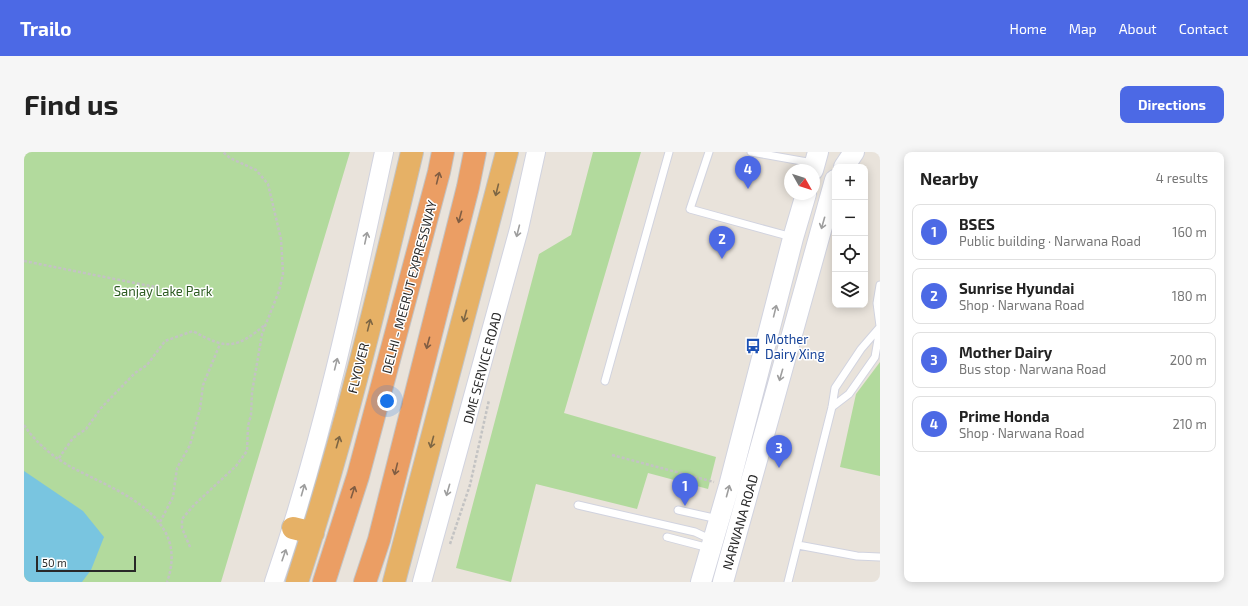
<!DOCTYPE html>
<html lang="en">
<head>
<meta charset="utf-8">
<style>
  :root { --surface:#fff; --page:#f6f6f6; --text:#222; --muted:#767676; --line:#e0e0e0; --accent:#4c69e5 }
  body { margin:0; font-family:"Exo 2",sans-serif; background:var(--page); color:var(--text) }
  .controls { position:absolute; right:12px; top:12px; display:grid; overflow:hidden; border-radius:8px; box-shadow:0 2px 10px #0003 }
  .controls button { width:36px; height:36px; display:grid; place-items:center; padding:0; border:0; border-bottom:1px solid var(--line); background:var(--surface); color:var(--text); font:20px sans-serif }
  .compass { position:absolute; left:760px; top:12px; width:36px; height:36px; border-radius:50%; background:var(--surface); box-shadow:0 2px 10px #0003; rotate:129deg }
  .scale { position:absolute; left:12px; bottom:10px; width:100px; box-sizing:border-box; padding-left:4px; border:2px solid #282828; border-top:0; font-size:11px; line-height:14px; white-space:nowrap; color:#282828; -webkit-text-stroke:3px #fff; paint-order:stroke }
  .you { position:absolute; left:363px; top:249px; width:14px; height:14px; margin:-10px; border:3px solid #fff; border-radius:50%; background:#1a73e8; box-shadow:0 0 0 6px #1a73e833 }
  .badge { display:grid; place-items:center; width:26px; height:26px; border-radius:50%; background:var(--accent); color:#fff; font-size:13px; font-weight:700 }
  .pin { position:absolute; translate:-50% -33px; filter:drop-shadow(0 1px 2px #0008) }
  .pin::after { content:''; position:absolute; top:21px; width:14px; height:12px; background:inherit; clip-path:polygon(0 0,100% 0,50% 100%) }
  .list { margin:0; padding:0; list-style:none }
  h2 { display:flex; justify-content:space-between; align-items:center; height:52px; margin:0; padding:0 16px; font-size:17px }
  h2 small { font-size:13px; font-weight:400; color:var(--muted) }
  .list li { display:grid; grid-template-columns:26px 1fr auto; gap:12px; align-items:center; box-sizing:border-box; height:56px; margin:0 8px 8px; padding:0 8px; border:1px solid var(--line); border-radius:8px }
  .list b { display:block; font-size:15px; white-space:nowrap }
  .list p { margin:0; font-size:13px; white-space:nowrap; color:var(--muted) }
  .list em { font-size:13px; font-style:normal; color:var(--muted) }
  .icon { flex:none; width:22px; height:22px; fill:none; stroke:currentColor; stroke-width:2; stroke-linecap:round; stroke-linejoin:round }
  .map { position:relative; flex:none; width:856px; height:430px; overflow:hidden; border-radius:8px }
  header { display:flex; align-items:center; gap:24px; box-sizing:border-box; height:56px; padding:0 20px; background:var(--accent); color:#fff }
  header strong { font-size:19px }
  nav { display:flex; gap:22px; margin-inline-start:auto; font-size:14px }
  .intro { display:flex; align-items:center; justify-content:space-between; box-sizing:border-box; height:96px; padding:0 24px }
  h1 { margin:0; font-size:28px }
  .button { padding:10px 18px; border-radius:8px; background:var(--accent); color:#fff; font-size:14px; font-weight:700 }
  main { display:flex; gap:24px; padding:0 24px }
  aside { flex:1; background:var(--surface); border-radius:8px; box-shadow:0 2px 10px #0003 }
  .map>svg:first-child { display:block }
</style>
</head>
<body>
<header>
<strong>Trailo</strong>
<nav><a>Home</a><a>Map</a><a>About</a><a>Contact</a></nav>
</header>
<div class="intro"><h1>Find us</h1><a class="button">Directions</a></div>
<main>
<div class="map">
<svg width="856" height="430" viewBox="0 0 856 430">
  <rect width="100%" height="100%" fill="#e9e3db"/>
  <!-- green -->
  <path fill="#b2da9d" d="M0,0H326L197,430H0Z
    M569,0H617L540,261L692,305L684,337L624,321L613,357L512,332L487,430L432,416L515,102L547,83Z
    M856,210V324L816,315L832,242Z"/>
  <!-- water -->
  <path fill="#79c5e0" d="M0,319L59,359L80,385L67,418L58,430H0Z"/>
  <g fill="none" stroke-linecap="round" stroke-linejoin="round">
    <defs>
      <path id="service" d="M685,0L666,57L768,85
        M727,0L789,11
        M856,133L853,151L856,174
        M581,229L645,0
        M808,255L825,242L851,205L856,176
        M554,353L671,380L688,388
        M654,358L694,367
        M643,385L685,396
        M774,393L833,404L856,405
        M764,430L808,255L811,236L837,197L856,175"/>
      <path id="tertiary" d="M250,430C298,290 329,145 360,0
        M398,430L495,77L512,0"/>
      <path id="secondary" d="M820,15L830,0
        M789,18L794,0
        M677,430L705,334L769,86L782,42
        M699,430L811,28"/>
      <path id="trunk" d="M269,376L289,381
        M273,430C319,289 354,144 388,0
        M370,430L483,0"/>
      <path id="motorway" d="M300,430L334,324L415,20L419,0
        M341,430L355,388L444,35L451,0"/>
    </defs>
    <!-- service casing -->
    <use href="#service" stroke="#d1d3df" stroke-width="9"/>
    <!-- tertiary casing -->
    <use href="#tertiary" stroke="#d1d3df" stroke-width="20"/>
    <!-- secondary casing -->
    <use href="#secondary" stroke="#d1d3df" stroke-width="22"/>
    <!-- trunk casing -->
    <use href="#trunk" stroke="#c3c3c3" stroke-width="24"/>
    <!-- motorway casing -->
    <use href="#motorway" stroke="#c3c3c3" stroke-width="24"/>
    <!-- path -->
    <path stroke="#c3c3c3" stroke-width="2.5" stroke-dasharray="3 2" stroke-linecap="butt" d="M0,109L131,135
      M0,273C11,290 29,305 47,315C92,339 167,363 143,430
      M588,303L690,330
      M35,306L49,286L62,277L77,256L111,221L123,213L141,189L169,179C203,198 212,197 242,172
      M136,370L149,345L153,316L166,293L176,257L179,233L196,192
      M426,392L446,333L465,248
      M166,395L158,376V367L170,353L212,314L223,299L224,274L227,263L228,240L236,194L238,182L255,139L259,122L257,87L244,32L232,18L206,6L199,0"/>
    <!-- service -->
    <use href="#service" stroke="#fff" stroke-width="7"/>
    <!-- tertiary -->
    <use href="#tertiary" stroke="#fff" stroke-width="18"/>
    <!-- secondary -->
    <use href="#secondary" stroke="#fff" stroke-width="20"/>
    <!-- trunk -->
    <use href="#trunk" stroke="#e6b166" stroke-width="22"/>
    <!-- motorway -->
    <use href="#motorway" stroke="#eb9e64" stroke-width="22"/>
  </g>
  <!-- one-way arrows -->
  <defs><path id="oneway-shaft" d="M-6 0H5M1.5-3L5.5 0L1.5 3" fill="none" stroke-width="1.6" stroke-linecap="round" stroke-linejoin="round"/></defs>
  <g stroke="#805d43">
    <use href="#oneway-shaft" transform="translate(414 26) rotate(-76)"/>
    <use href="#oneway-shaft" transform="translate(436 65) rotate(105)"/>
    <use href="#oneway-shaft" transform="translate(404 191) rotate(105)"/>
    <use href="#oneway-shaft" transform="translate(372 317) rotate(104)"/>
    <use href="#oneway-shaft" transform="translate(329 340) rotate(-72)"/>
  </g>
  <g stroke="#7d6644">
    <use href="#oneway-shaft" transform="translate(473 38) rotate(104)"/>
    <use href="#oneway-shaft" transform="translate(441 164) rotate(105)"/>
    <use href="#oneway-shaft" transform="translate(345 173) rotate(-76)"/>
    <use href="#oneway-shaft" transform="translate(314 290) rotate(-74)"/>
    <use href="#oneway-shaft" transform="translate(408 290) rotate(105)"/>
  </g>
  <g stroke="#9e9e9e">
    <use href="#oneway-shaft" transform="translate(799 71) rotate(106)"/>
    <use href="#oneway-shaft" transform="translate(494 79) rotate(104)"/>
    <use href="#oneway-shaft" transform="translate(342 86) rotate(-78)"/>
    <use href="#oneway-shaft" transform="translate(751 159) rotate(-76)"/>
    <use href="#oneway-shaft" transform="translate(312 212) rotate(-76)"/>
    <use href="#oneway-shaft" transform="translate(757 223) rotate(106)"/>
    <use href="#oneway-shaft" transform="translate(279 338) rotate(-74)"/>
    <use href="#oneway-shaft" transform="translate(424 338) rotate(106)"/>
    <use href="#oneway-shaft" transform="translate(704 339) rotate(-75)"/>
    <use href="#oneway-shaft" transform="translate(260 403) rotate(-71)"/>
  </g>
  <!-- icons -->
  <defs>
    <symbol id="bus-bare" viewBox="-9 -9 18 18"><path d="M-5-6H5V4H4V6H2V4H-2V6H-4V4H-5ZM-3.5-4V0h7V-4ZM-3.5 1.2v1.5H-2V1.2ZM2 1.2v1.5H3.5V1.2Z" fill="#1a4fb4" stroke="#fff" stroke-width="2.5" paint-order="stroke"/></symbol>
  </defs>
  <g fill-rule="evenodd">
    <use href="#bus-bare" x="718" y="183" width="22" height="22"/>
  </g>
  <g text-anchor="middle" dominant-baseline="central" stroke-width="3" stroke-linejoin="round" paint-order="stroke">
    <!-- street labels -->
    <g font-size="13" fill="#282828" stroke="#fff">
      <text transform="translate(385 135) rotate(-75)">DELHI - MEERUT EXPRESSWAY</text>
      <text transform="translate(334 216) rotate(-76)">FLYOVER</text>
      <text transform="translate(458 216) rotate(-75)">DME SERVICE ROAD</text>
      <text transform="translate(716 370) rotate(-74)">NARWANA ROAD</text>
    </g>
    <!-- park labels -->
    <g font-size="13" fill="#2d5c21" stroke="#fff">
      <text x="139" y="139">Sanjay Lake Park</text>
    </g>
    <!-- transit labels -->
    <g font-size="13" fill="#164399" stroke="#fff" text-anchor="start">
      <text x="741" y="187">Mother<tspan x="741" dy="15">Dairy Xing</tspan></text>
    </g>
  </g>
</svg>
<div class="controls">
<button>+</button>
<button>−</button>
<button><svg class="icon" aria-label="locate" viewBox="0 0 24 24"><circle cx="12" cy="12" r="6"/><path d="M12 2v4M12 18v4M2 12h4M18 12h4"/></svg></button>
<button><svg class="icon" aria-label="layers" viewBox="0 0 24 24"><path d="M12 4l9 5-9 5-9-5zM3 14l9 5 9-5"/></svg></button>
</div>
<svg class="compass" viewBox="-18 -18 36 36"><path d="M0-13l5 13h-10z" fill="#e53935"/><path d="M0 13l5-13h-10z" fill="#767676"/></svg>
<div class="scale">50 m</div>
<div class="you"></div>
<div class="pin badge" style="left:661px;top:354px">1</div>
<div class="pin badge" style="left:698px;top:107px">2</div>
<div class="pin badge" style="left:755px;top:316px">3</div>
<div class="pin badge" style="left:724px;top:37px">4</div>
</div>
<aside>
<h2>Nearby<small>4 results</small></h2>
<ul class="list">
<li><span class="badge">1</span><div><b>BSES</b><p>Public building · Narwana Road</p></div><em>160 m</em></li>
<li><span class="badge">2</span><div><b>Sunrise Hyundai</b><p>Shop · Narwana Road</p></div><em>180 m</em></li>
<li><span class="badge">3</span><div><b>Mother Dairy</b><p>Bus stop · Narwana Road</p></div><em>200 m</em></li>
<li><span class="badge">4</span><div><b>Prime Honda</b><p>Shop · Narwana Road</p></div><em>210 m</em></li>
</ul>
</aside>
</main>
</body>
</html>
